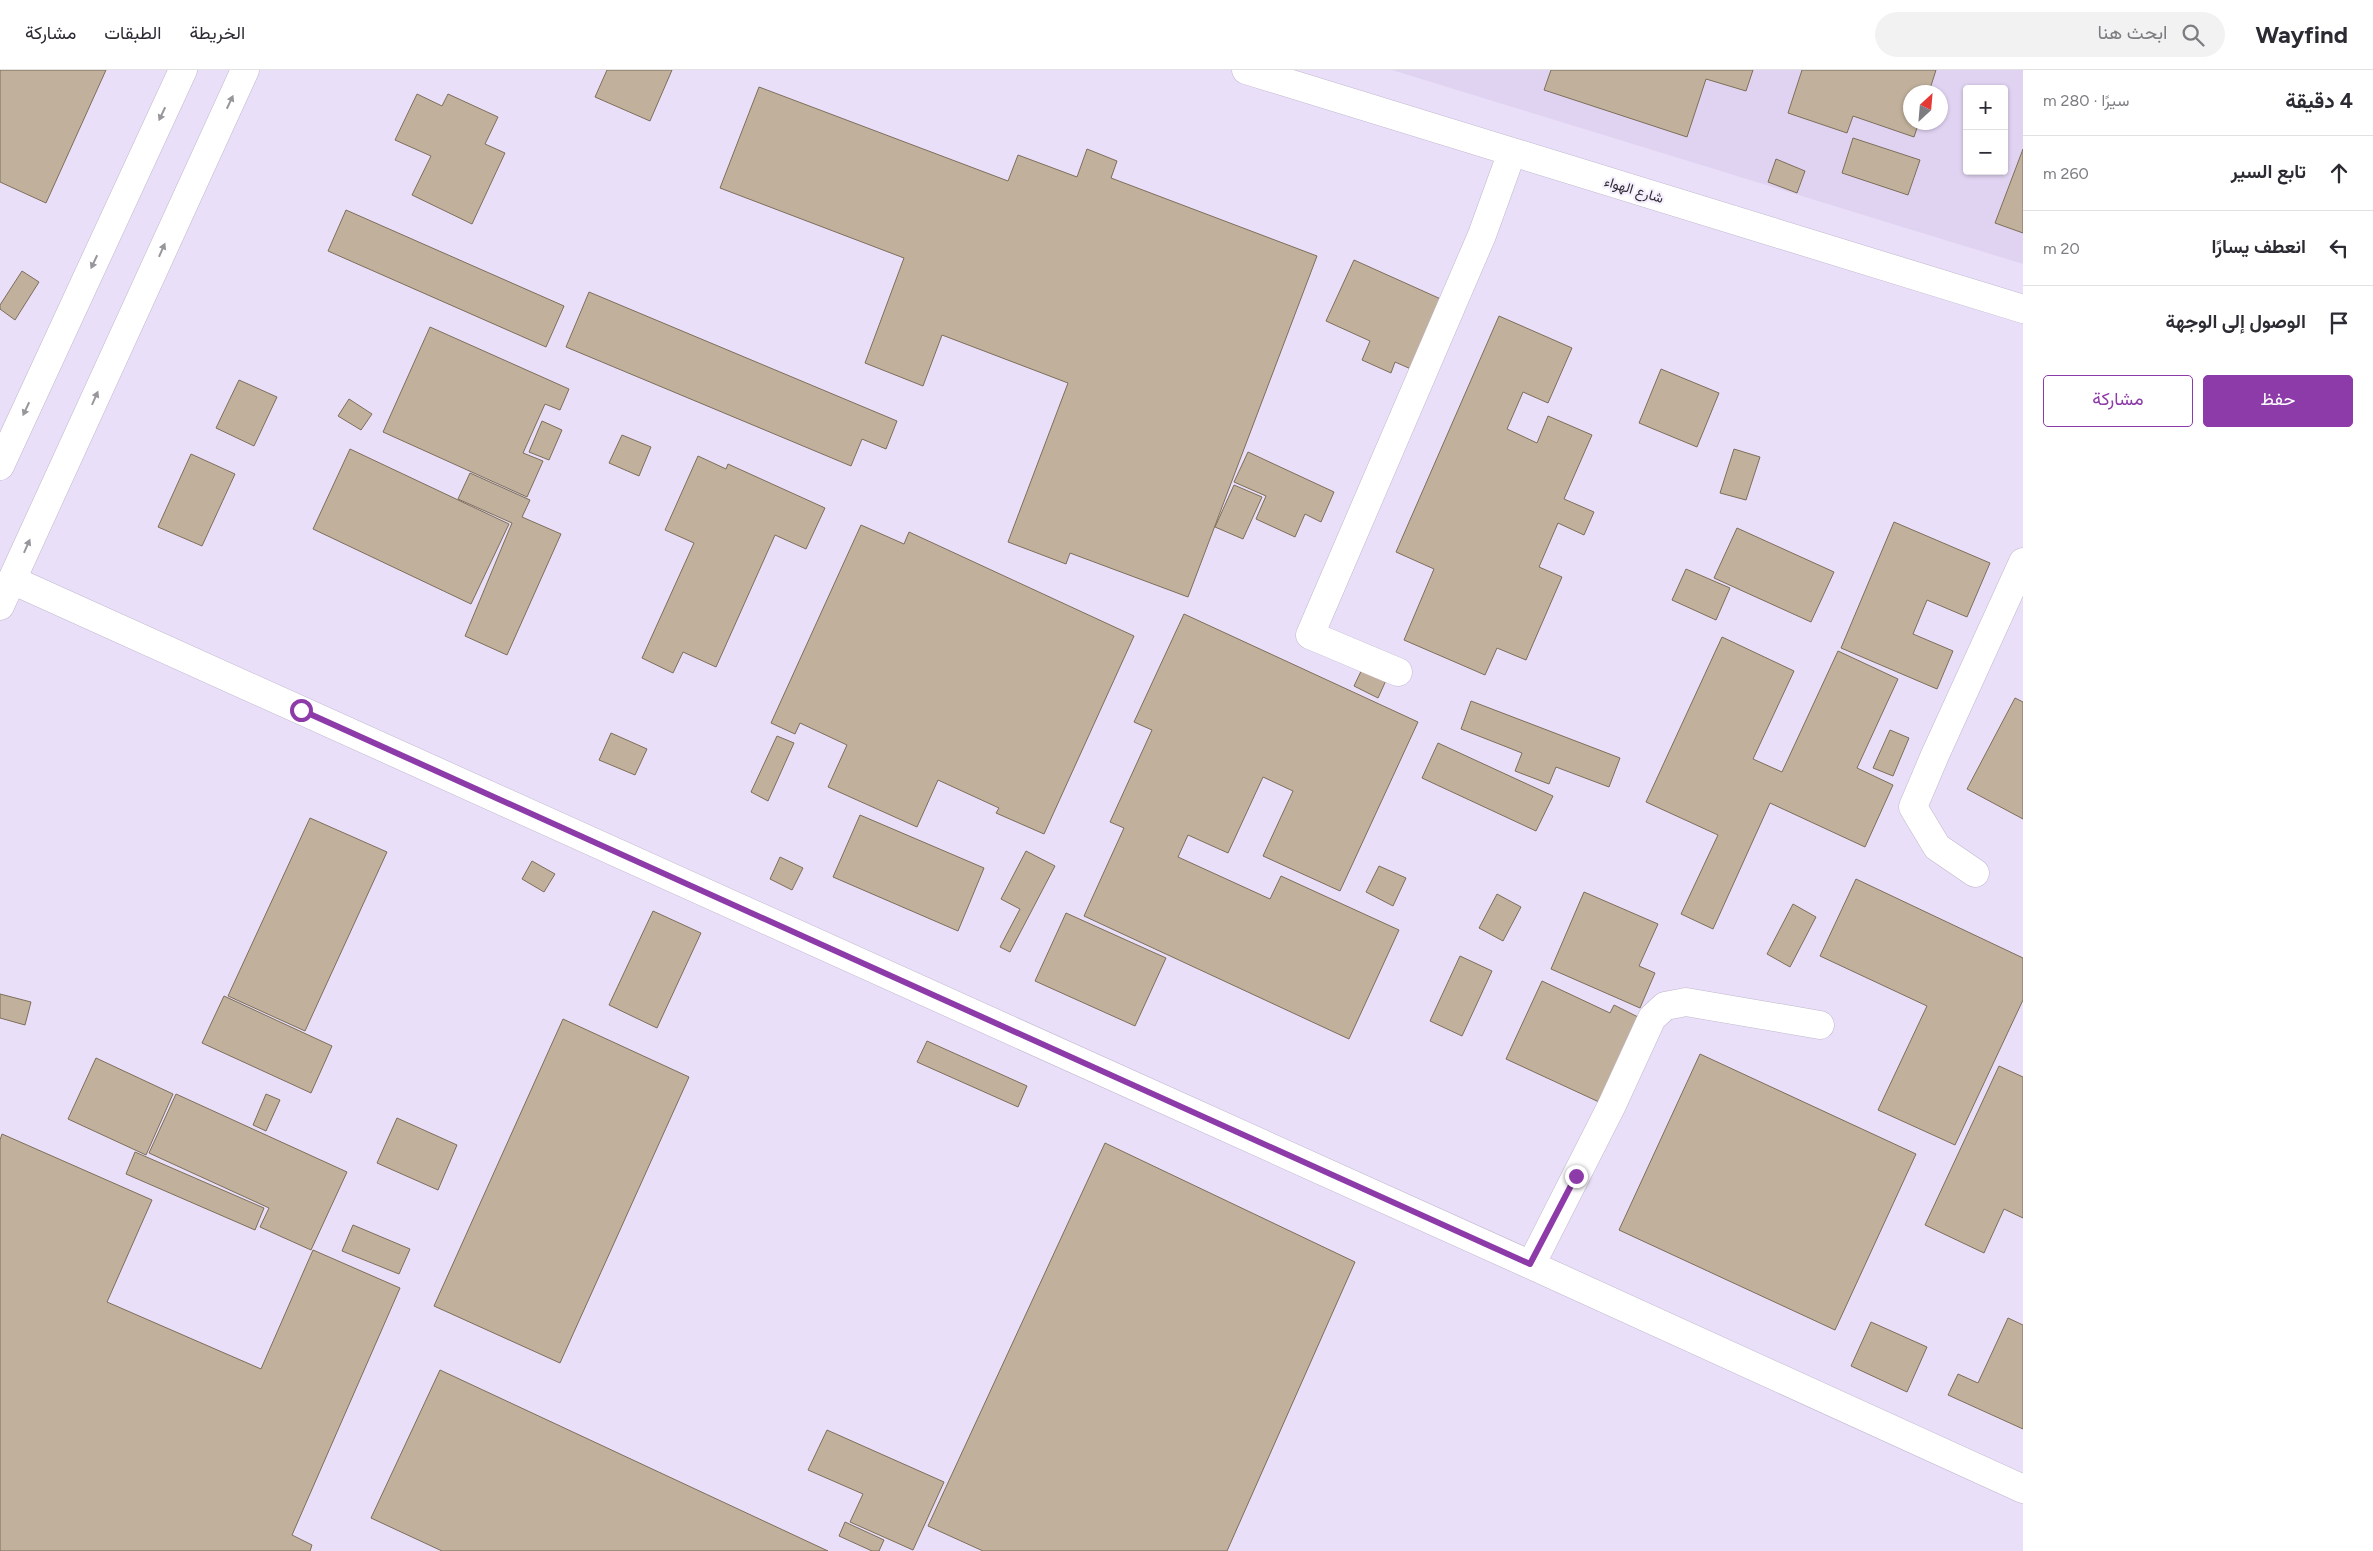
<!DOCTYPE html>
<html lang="ar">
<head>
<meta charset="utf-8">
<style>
  :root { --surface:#fff; --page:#f2f2f3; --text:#2b2b33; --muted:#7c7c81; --line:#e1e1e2; --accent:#8e3baa }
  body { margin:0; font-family:Figtree,Vazirmatn,sans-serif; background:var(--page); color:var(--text); direction:rtl }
  .controls { position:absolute; right:15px; top:15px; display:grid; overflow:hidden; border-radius:5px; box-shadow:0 1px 4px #0004 }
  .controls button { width:45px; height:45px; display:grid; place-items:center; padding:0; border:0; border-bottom:1px solid var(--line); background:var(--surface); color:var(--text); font:25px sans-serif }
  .compass { position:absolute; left:1903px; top:15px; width:45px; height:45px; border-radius:50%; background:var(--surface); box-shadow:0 1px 4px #0004; rotate:26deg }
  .stop { position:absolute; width:15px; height:15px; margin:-11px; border:4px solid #8e3baa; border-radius:50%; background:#fff }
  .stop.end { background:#8e3baa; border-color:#fff; box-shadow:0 1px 5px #0008 }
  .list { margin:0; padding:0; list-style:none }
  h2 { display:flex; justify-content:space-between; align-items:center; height:65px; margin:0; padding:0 20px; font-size:21px }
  h2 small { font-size:16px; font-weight:400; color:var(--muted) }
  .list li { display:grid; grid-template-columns:32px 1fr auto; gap:15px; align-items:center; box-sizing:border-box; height:75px; padding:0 20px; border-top:1px solid var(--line) }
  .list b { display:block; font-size:19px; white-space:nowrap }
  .list em { font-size:16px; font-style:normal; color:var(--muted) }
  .actions { display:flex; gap:10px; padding:15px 20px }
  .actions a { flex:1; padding:11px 0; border:1px solid var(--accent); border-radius:5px; text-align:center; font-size:18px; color:var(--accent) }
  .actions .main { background:var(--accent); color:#fff }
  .icon { flex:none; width:28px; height:28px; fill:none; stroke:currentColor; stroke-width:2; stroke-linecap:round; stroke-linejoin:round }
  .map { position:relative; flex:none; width:2023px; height:1481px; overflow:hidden; direction:ltr }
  header { display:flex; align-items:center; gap:30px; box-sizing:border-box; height:70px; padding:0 25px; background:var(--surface); border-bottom:1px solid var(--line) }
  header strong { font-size:24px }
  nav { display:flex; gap:28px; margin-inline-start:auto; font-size:18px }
  .search { width:350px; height:45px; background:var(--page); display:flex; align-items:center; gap:12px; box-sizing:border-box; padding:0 18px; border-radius:28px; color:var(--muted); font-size:19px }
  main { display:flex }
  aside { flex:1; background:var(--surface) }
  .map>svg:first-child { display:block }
</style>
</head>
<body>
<header>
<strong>Wayfind</strong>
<div class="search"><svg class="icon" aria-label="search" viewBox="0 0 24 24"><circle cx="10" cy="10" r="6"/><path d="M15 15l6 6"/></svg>ابحث هنا</div>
<nav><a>الخريطة</a><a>الطبقات</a><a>مشاركة</a></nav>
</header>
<main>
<aside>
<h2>4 دقيقة<small>سيرًا · 280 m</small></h2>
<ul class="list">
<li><svg class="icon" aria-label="ahead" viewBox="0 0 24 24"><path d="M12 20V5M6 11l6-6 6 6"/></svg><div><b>تابع السير</b></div><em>260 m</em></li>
<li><svg class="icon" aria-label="left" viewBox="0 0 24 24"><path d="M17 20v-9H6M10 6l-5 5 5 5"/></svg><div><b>انعطف يسارًا</b></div><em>20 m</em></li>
<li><svg class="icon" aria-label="arrive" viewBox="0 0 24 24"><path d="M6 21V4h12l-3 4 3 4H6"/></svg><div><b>الوصول إلى الوجهة</b></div></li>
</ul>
<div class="actions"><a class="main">حفظ</a><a>مشاركة</a></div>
</aside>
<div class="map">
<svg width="2023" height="1481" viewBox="0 0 2023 1481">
  <rect width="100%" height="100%" fill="#e9dff8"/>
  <!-- built -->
  <path fill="#e0d3f2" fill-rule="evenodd" d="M1392,0H2023V194ZM1967,19H2004V101H1967ZM1910,22H1940V52H1910Z"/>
  <!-- building -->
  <path fill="#c1b19c" stroke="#7d6e5b" d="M0,0H106L46,133L0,112Z
    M607,0H672L650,51L595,27Z
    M1551,0H1753L1746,21L1706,9L1687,67L1544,20Z
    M1802,0H1936L1929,22H1910V52H1919L1914,67L1853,46L1847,63L1788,43Z
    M759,17L1008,111L1018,85L1077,107L1087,79L1117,91L1111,108L1317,186L1188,527L1070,483L1066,494L1008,472L1068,313L942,265L923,316L865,293L904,188L720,118Z
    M417,24L442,36L448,24L498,47L485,74L505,83L472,154L412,125L431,86L395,70Z
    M1853,68L1920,90L1908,125L1842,103Z
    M2023,79V163L1995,153Z
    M1776,89L1805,101L1797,123L1768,112Z
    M346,140L564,236L546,277L328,181Z
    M1354,190L1443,230L1411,299L1395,292L1391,303L1362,290L1370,271L1326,251Z
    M22,201L39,212L15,250L0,239V235Z
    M589,222L897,351L886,379L862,369L851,396L566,277Z
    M1499,246L1572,278L1548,333L1523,322L1507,359L1537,373L1548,346L1592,365L1564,429L1594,442L1584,465L1558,453L1539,497L1562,507L1526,590L1497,578L1485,605L1404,570L1434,499L1396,482Z
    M430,257L569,319L560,340L545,334L523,383L543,391L527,427L383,362Z
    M1661,299L1719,323L1697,377L1639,353Z
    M239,310L277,327L254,376L216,358Z
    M349,329L372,344L361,360L338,346Z
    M542,351L562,360L549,390L529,382Z
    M622,365L651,377L639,406L609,393Z
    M350,379L509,454L471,534L313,459Z
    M1734,379L1760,387L1746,430L1720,423Z
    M1248,382L1334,422L1321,452L1305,444L1295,467L1256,449L1266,426L1234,412Z
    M191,384L235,404L202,476L158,457Z
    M698,386L726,399L728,394L825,438L806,479L775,465L716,597L683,582L673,603L642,588L694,473L665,460Z
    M470,403L530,430L522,447L561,464L507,585L465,566L512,453L458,429Z
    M1234,415L1262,427L1243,469L1215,457Z
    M1894,452L1990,493L1967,547L1927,530L1913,564L1953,581L1937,619L1841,578Z
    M861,455L904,474L909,462L1134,566L1044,764L996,743L999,738L938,710L917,757L828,717L847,675L800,653L795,664L771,653Z
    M1737,458L1834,502L1811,552L1714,508Z
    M1686,499L1730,518L1716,550L1672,530Z
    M1184,544L1418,652L1340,821L1263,786L1293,721L1263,707L1228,783L1188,765L1178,787L1270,829L1281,806L1399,860L1349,969L1084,846L1124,758L1110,752L1152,660L1134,652Z
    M1722,567L1794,601L1753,689L1782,702L1838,581L1898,609L1857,698L1893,715L1865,777L1770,733L1713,859L1681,844L1718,765L1646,732Z
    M1364,595L1388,606L1378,628L1354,616Z
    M2015,628L2023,632V749L1967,719Z
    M1471,631L1620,688L1609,717L1556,697L1549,714L1515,701L1522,683L1461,659Z
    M1890,660L1909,668L1893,706L1873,698Z
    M611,663L647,679L635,705L599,690Z
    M777,666L794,673L768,731L751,722Z
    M1438,673L1553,726L1536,761L1422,708Z
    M860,745L984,798L958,861L833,807Z
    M310,748L387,782L305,961L228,926Z
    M1026,781L1055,796L1010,882L1000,877L1020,839L1001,829Z
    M780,787L803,798L792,820L770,809Z
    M532,791L555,804L544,822L522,809Z
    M1379,796L1406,808L1393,836L1366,822Z
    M1856,809L2023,888V930L1955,1075L1878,1040L1927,936L1820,886Z
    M1584,822L1658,854L1639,896L1655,903L1640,938L1551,899Z
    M1497,824L1521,837L1503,871L1479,858Z
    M1793,834L1816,847L1790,897L1767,884Z
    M653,841L701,863L657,958L609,935Z
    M1066,843L1166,888L1135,956L1035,911Z
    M1460,886L1492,901L1462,966L1430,951Z
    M1542,911L1610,943L1614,935L1638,947L1599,1032L1506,989Z
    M0,924L31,932L25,955L0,948Z
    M224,926L332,976L311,1023L202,973Z
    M563,949L689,1007L560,1293L434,1236Z
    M927,971L1027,1016L1018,1037L917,992Z
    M1700,984L1916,1084L1835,1260L1619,1160Z
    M96,988L173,1024L146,1085L68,1049Z
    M1999,996L2023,1007V1148L2004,1139L1984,1183L1925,1155Z
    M176,1024L347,1102L311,1180L260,1157L269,1138L149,1083Z
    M266,1024L280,1030L266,1061L253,1055Z
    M397,1048L457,1075L438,1120L377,1093Z
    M2,1064L152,1130L107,1232L261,1299L313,1180L400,1218L292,1465L312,1475L310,1481H0V1070Z
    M1105,1073L1355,1192L1227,1481H983L928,1456Z
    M135,1082L264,1138L255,1160L126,1104Z
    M353,1155L410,1179L399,1204L342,1181Z
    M2008,1248L2023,1255V1359L1948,1325L1958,1304L1978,1313Z
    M1871,1252L1927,1277L1907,1322L1851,1296Z
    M440,1300L828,1481H442L371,1448Z
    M827,1360L944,1412L913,1480L850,1452L863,1424L808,1400Z
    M845,1452L884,1470L879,1481H872L839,1466Z"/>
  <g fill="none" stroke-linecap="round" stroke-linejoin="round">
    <defs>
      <path id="minor" d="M1246,0L2023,239
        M12,510L1531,1195L2023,1419
        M1398,602L1310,565L1482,165L1512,82
        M1975,803L1937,777L1913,737L1935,685L2023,492
        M1531,1195L1612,1035L1652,948L1665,936L1686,932L1820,955"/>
      <path id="major" d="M0,396L183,0
        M0,536L245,0"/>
    </defs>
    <!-- minor casing -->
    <use href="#minor" stroke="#c1b7ce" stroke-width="29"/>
    <!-- major casing -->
    <use href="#major" stroke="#c1b7ce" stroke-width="29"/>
    <!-- minor -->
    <use href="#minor" stroke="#fff" stroke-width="28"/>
    <!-- major -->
    <use href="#major" stroke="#fff" stroke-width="28"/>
  </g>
  <!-- one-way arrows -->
  <defs><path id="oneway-solid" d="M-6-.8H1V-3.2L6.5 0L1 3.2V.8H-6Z" transform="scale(1.25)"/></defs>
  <g fill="#98969a">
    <use href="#oneway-solid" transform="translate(230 32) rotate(-65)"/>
    <use href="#oneway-solid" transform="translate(162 44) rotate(115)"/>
    <use href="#oneway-solid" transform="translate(162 180) rotate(-66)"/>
    <use href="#oneway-solid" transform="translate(94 192) rotate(115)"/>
    <use href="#oneway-solid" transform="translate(95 328) rotate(-66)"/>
    <use href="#oneway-solid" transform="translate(26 339) rotate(115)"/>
    <use href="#oneway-solid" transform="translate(27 476) rotate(-66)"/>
  </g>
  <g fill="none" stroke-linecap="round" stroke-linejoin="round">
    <!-- route -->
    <path stroke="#8e3baa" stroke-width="6" d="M301,640L1530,1194L1576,1106"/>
  </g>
  <g text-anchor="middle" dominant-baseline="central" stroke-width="4.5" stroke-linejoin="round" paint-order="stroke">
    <!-- street labels -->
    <g font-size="14" fill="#302d36" stroke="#f5effd">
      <text transform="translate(1634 120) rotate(17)">شارع الهواء</text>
    </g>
  </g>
</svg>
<div class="controls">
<button>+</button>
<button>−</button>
</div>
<svg class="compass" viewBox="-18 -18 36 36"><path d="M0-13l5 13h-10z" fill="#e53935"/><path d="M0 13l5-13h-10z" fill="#7c7c81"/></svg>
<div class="stop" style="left:301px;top:640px"></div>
<div class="stop end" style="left:1576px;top:1106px"></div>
</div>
</main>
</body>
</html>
